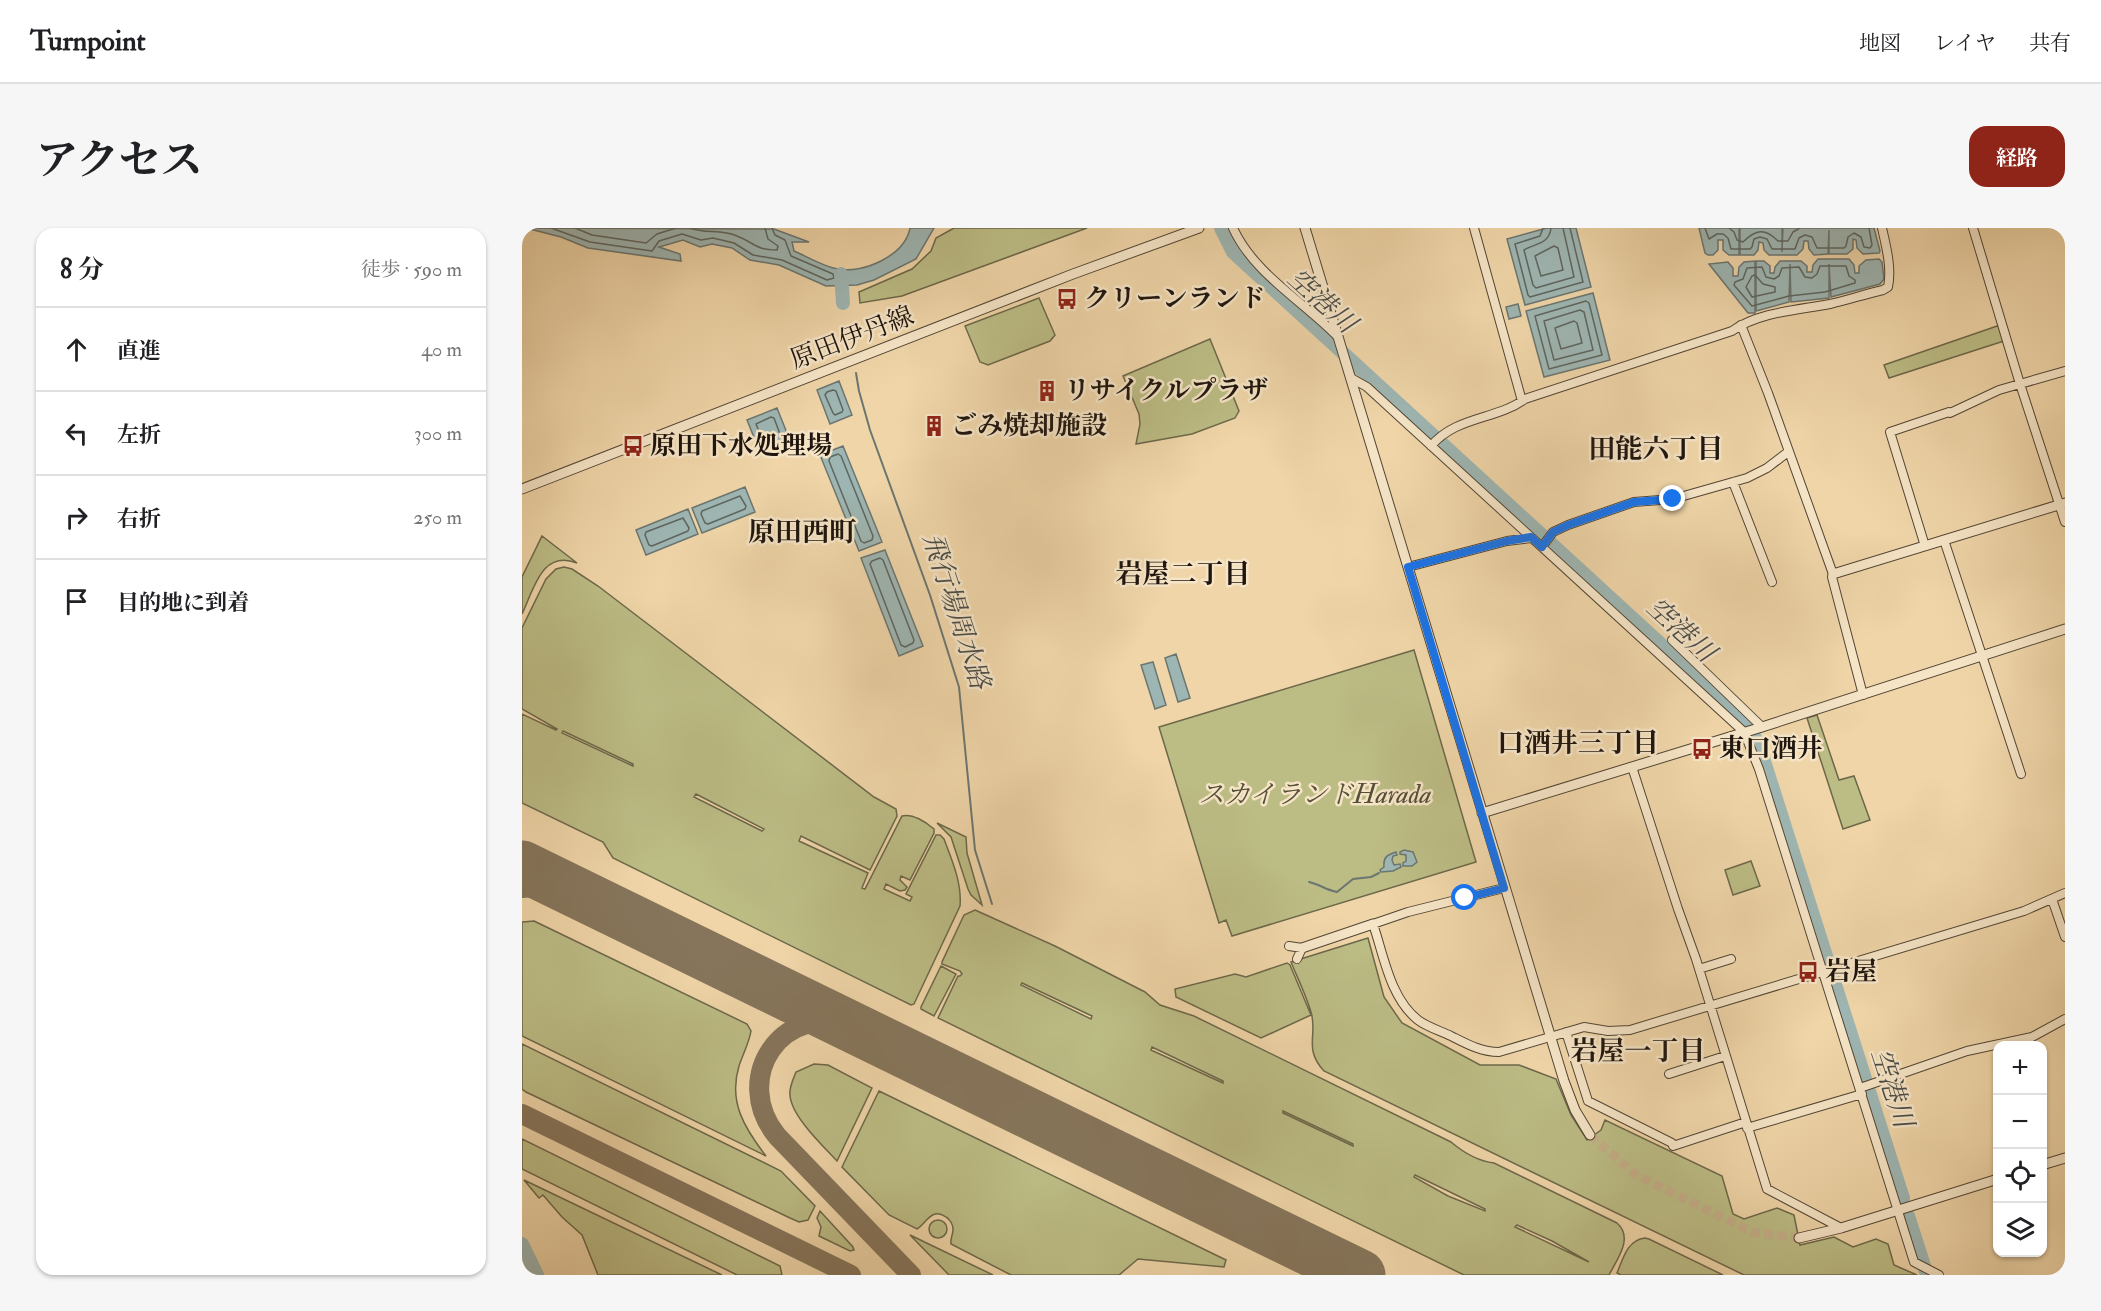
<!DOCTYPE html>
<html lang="ja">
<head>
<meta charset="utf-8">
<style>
  :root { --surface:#fff; --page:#f6f6f6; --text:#202124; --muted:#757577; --line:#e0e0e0; --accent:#8f2418 }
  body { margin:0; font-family:"IM FELL Double Pica","Noto Serif JP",serif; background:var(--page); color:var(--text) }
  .controls { position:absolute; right:18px; bottom:18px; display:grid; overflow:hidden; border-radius:12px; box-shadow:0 2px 4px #0004 }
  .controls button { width:54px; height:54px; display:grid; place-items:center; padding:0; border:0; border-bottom:2px solid var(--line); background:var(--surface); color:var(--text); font:30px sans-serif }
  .stop { position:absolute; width:18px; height:18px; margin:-14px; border:4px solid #1a73e8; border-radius:50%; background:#fff }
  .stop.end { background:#1a73e8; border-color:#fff; box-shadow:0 2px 6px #0008 }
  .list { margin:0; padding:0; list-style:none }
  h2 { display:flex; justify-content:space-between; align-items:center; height:78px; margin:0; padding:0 24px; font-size:26px }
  h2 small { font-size:20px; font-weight:400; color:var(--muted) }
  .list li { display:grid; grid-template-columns:39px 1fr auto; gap:18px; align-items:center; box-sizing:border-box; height:84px; padding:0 24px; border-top:2px solid var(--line) }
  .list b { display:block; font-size:22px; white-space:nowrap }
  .list em { font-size:20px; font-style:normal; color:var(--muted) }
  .icon { flex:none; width:33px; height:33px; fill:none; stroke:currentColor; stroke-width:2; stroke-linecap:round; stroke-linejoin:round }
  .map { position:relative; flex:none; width:1543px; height:1047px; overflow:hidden; border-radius:18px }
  header { display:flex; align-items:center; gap:36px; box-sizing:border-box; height:84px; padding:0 30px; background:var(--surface); border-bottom:2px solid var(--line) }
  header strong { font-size:28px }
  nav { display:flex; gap:33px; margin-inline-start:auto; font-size:21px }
  .intro { display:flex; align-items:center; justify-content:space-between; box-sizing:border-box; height:144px; padding:0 36px }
  h1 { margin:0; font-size:42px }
  .button { padding:15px 27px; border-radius:18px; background:var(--accent); color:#fff; font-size:21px; font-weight:700 }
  main { display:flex; gap:36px; padding:0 36px }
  aside { flex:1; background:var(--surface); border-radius:18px; box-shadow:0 2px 4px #0004 }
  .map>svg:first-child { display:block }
</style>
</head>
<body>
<header>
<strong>Turnpoint</strong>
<nav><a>地図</a><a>レイヤ</a><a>共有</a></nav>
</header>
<div class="intro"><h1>アクセス</h1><a class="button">経路</a></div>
<main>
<aside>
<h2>8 分<small>徒歩 · 590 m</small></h2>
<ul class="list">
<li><svg class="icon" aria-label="ahead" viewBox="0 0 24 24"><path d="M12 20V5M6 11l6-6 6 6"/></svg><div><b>直進</b></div><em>40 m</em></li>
<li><svg class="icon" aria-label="left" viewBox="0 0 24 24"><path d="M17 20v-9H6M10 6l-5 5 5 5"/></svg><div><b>左折</b></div><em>300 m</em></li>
<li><svg class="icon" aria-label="right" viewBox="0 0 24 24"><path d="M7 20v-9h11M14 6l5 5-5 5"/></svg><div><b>右折</b></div><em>250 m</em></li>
<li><svg class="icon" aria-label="arrive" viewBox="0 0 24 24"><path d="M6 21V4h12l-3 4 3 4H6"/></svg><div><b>目的地に到着</b></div></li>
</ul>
</aside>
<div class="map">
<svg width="1543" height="1047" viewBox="0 0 1543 1047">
  <rect width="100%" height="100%" fill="#efd5a8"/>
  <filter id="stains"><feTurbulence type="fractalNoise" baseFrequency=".00333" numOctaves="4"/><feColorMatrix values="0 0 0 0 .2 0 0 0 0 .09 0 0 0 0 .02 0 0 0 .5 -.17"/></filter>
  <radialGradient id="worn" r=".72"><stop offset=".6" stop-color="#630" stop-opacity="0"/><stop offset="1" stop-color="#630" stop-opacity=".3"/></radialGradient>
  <!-- green -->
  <path fill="#bcbc85" stroke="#6d684a" stroke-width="1.5" fill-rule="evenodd" d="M432,0H565L380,68L338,75L337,64L390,41L409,23L414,10Z
    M517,70L533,107L528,113L466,137L458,134L443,98Z
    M1478,97L1482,113L1367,150L1362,137Z
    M688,111L717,183L713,190L670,206L614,216L618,196L617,186L601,148Z
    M20,308L55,335C20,321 12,361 0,386V349Z
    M42,339L50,341L76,358L352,569L374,581L375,588L348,642L279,608L277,613L346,645L340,660L343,661L380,588C390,585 404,594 412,601V605L388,652L379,648L378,652L385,659L383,662L378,663L364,656L362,661L388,673L390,669L384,666L414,607H418L422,611C430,632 440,655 438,678L392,776L389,777L91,630L81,614L0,575V486L34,502L35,501L0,481V400L24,351L34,341ZM41,503L111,536V538L40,505ZM174,566L242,601L240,603L172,569Z
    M892,422L954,634L710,708L704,692L697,695L637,499Z
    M1295,487L1317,552L1332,548L1348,592L1321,601L1285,490Z
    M415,595L444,609L445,625L460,677L449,667L446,661L429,609Z
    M1229,633L1238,658L1211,667L1203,642Z
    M453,682L533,718L623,764L638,777L672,788L929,914C942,925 955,933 972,935L1095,995C1112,1010 1095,1031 1087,1047H942L416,790L436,748H438L440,746L438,743L420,736V734L442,687ZM500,755L570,788L569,791L499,757ZM630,819L701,853V855L629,822ZM761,883L831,916V918L761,885ZM893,947L963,981V983L926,968L892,949ZM995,997L1030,1013L1067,1034L993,999Z
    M12,693L225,796L229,803C227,815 221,826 217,838C206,874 223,901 244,928L0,808V694Z
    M846,710L862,769L880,795L958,837H997L1034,851L1049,887L1065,912L1079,902L1083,892L1200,948L1211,986L1222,991L1255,980L1272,987L1278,1017L1312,1009L1331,1019L1354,1011L1366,1016L1372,1037L1395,1047H1222L802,843C781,820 796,807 789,784C784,767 776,751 769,734Z
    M765,735L768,737L789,787L739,810L654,769L653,761L713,746L724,749Z
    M419,738L434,746L412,788L399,781V779Z
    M0,816L259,943L293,978L286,992L277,994L268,990L4,864L0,861Z
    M292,836L306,837L350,860L315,933C301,918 269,888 268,867C267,859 271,852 274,844Z
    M357,863L704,1032L702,1039L616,1031L597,1047H489L429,1016C428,1010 431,1008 431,1001C431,997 428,991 424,989C409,979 405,995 395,1001L367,987L320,939Z
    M0,911L258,1038L260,1047H215L0,941Z
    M2,952L200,1047H76L60,1007L40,989L21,967L17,970Z
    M298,983L331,1019L332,1022L328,1023L297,1008L299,999L295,990Z
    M407 1001a9 9 0 1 1 18 0a9 9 0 1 1-18 0Z
    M388,1007L471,1047H427Z
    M1123,1010L1127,1011L1201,1047H1099L1095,1045C1101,1031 1105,1012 1123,1010Z"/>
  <!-- water -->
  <path fill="#9eb6b3" stroke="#6b7671" stroke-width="1.5" d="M4,0L252,1L287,14H270L272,23C286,29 302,39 316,41C342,46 383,27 388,0H412L394,31L352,52L335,57L304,58L257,37L228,32L210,20L190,16L178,19L161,12L137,19L158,26L159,33L66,20L39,9Z
    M1025,0H1054L1069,59L1003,77L985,11Z
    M1177,0H1217V27H1207L1201,22V12H1196V22L1191,27H1186L1183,25Z
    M1218,0H1260V24L1261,0H1352L1358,23L1357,25L1341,26L1335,20L1334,12L1331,11V21L1325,26H1307V2L1306,26L1292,27L1287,21L1286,13H1282L1281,21L1275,27H1247L1242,22L1241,15L1237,14L1236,22L1232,27H1218Z
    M1296,31H1327L1332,37L1333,45H1337V38L1344,32L1357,31L1360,34L1362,51L1358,56L1309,69L1307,36V70L1269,74L1268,36L1267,74L1234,83V33H1242L1248,38V45H1252L1253,39L1258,33H1279L1285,38V44H1290L1291,37Z
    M1233,33V85H1226L1187,36L1206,34L1211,40V48H1216L1217,39L1222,34Z
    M1071,65L1088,132L1022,149L1004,83Z
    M996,76L999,88L987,91L984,79Z
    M317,153L330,187L308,196L295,162Z
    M255,180L267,210L237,222L225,192Z
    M321,218L360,314L337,323L298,227Z
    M223,259L233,284L180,305L170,280Z
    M166,281L176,306L124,327L114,302Z
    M363,322L401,418L377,428L339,330Z
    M654,426L668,470L656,474L643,430Z
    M631,434L644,477L633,481L619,437Z
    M882,622L891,624L895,634L890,638H881V635L884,633V627L878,626V624Z
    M874,624L875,627L871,628L870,632L872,637L878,636L879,639L871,643L859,644L858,642L862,639C861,629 865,627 874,624Z"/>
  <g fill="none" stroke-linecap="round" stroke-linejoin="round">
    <!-- shore -->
    <path stroke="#5e6660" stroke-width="1.5" d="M29,0L68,14L130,23L137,13L160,6L179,12L191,10L212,15L231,27L260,32L305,52L312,50L311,46L269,28L263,12L253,7L250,0
      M53,0L70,7L124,15L135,6L154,0
      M168,0C183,6 199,1 215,8C233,15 233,22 255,22L256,18L246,11L243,0
      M1021,0L1018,8L993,16L1006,67L1008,69L1061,54L1048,0
      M1029,0C1027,17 1013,15 1002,22L1011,57L1014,60L1052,49L1041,0
      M1183,0L1187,11L1195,6H1201L1206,10L1209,21H1228L1230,19L1232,11L1238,9L1245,11L1250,21H1273L1277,10L1283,7L1290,9L1295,20H1322L1324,18L1326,9L1332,5L1339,9L1342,19L1348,20L1350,17L1347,0
      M1207,0L1212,4L1215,12L1221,14C1234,1 1243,0 1256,13H1266L1271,4L1278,0
      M1032,18L1036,20L1041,42L1019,48L1013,28Z
      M1298,38H1324L1327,48L1333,52V55L1303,64L1267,68L1230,78L1212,57L1213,54L1221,51L1225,40L1240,39L1244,49L1252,51L1257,48L1260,40L1277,39L1283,49L1290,50L1295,46Z
      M1233,47L1241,56L1253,59V64L1230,69L1224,59L1230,48Z
      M1064,73L1067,75L1080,127L1027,141L1013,88Z
      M1058,82L1062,84L1071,122L1032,132L1022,93Z
      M1052,93L1055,95L1060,115L1039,121L1033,100Z
      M311,162L314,163L321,182L320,184L313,187L311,185L303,167L305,164Z
      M249,189L252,190L258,206L241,213L234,196Z
      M316,226L319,228L351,308L350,312L342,315L339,313L307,233L308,229Z
      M218,268L224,278L223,281L186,296L183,295L179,286L180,283Z
      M161,290L167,300L166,303L130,318L127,317L123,307L124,304Z
      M358,330L361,332L392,412L391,415L383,419L379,417L348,336L350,333Z"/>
    <!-- stream -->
    <path stroke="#6b7671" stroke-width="2" d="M334,145L337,163L348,202L408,367L437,459L453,622L470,676
      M787,654C797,656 804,662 815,664L831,651L849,649L857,645"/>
    <!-- river -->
    <path stroke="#9eb6b3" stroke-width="14" d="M699,0L711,24L1228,498L1241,530L1381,970
      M319,46L321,75
      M1386,988L1405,1047
      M0,1016L15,1047"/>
    <!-- taxiway -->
    <path stroke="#86755b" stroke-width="20" d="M0,660C26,657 49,663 73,673
      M332,800C261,771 208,850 255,908L389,1047
      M0,886L329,1047
      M828,1042L837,1047"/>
    <!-- runway -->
    <path stroke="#86755b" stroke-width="51" d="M0,638L838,1047"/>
    <!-- tertiary-tunnel -->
    <path stroke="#c5af89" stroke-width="9" stroke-dasharray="9 4.5" stroke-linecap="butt" d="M1068,907L1114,947L1230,1004L1277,1010"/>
    <defs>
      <path id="minor" d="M711,0C732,46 781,73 815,108
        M952,0L1000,173
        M1451,0L1498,156L1543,143
        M1219,97L1246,165L1311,346L1310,349L1341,467
        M829,150L845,159L1222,504L1237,541L1392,1034L1417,1047
        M909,218C934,188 974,192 1003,171L1210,103C1237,84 1276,82 1308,76C1326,72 1343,66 1361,62L1366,59C1370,40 1364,18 1360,0
        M1211,254L1250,354
        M1422,312L1499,546
        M1403,318L1368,204L1427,184L1428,185L1477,162L1498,156L1543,294
        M1020,319L1031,304L1046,297L1112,274L1151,271L1225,250L1245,240L1266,224
        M886,339L985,313L1009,310
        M1150,412L1240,499
        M1110,539L1156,681L1174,731L1245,961L1319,1000
        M982,660L886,684L851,696C862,728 868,770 896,792C905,799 919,803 929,808C945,816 959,824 977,824L1062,799L1086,803L1108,802L1502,683L1543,665
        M1530,671L1543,709
        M767,718L780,720L775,731
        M1177,741L1209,731
        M1044,804L1066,873L1150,915
        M1147,846L1203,828
        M1338,860L1445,823L1510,809L1543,791
        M1225,900L1340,866
        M1151,918L1224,894"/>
      <path id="tertiary" d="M783,0L1042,853L1053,882L1068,907
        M0,261L551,46L677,0
        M1311,346L1543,275
        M960,585L1240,499L1543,401
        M780,720L851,696
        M1520,937L1543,930
        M1277,1010L1319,1000L1476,951"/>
    </defs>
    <!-- minor casing -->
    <use href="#minor" stroke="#524534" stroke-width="10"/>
    <!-- tertiary casing -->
    <use href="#tertiary" stroke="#524534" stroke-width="11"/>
    <!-- minor -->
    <use href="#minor" stroke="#f5e4c6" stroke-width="8"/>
    <!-- tertiary -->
    <use href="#tertiary" stroke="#f5e4c6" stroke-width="9"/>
  </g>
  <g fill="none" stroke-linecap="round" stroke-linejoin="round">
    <!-- route -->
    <path stroke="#1a73e8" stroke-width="8" d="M943,670L982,660L886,339L985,313L1009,309L1020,319L1031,304L1046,297L1112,274L1151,271"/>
  </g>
  <!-- icons -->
  <defs>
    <symbol id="bus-bare" viewBox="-9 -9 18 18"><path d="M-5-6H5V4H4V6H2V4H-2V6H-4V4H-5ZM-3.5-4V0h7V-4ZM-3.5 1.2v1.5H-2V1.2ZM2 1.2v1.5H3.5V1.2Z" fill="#8f2418" stroke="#f5e4c6" stroke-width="2.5" paint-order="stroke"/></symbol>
    <symbol id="building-bare" viewBox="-9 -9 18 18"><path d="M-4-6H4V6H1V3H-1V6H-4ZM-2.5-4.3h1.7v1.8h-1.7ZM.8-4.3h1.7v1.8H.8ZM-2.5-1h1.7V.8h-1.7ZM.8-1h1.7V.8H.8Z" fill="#8f2418" stroke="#f5e4c6" stroke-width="2.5" paint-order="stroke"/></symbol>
  </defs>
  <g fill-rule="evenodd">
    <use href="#bus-bare" x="530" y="56" width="30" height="30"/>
    <use href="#building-bare" x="510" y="148" width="30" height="30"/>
    <use href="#building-bare" x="397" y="183" width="30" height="30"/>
    <use href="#bus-bare" x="96" y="203" width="30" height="30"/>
    <use href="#bus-bare" x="1165" y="506" width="30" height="30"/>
    <use href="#bus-bare" x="1271" y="729" width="30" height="30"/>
  </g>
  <g text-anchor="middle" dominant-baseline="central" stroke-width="5" stroke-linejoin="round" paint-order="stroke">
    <!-- poi labels -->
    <g font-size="26" font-weight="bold" fill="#1e150e" stroke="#f5e4c6" text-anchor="start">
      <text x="562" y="71">クリーンランド</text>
      <text x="542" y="163">リサイクルプラザ</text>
      <text x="429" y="198">ごみ焼却施設</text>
      <text x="128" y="218">原田下水処理場</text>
      <text x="1197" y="521">東口酒井</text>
      <text x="1303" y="744">岩屋</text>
    </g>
    <!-- street labels -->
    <g font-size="26" fill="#1e150e" stroke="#f5e4c6">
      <text transform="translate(330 110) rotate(-21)">原田伊丹線</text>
    </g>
    <!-- park labels -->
    <g font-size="26" font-style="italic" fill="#554f38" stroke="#f5e4c6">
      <text x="793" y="567">スカイランドHarada</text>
    </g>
    <!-- water labels -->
    <g font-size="27" font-style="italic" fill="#4b4d48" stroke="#f5e4c6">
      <text transform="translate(800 73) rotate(42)">空港川</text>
      <text transform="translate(434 383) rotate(72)">飛行場周水路</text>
      <text transform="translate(1159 402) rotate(42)">空港川</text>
      <text transform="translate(1370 860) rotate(72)">空港川</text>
    </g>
    <!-- neighbourhood labels -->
    <g font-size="27" font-weight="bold" fill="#1e150e" stroke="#f5e4c6">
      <text x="1134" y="221">田能六丁目</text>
      <text x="280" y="304">原田西町</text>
      <text x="661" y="346">岩屋二丁目</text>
      <text x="1056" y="515">口酒井三丁目</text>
      <text x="1116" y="823">岩屋一丁目</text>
    </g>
  </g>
  <rect width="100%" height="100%" filter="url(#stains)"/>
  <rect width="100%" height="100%" fill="url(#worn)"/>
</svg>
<div class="controls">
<button>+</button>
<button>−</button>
<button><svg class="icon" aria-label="locate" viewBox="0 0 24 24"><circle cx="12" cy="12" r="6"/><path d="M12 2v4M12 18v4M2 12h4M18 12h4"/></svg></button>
<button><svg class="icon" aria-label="layers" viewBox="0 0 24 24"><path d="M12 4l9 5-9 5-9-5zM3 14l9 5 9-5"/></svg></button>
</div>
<div class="stop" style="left:943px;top:670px"></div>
<div class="stop end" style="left:1151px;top:271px"></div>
</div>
</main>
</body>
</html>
